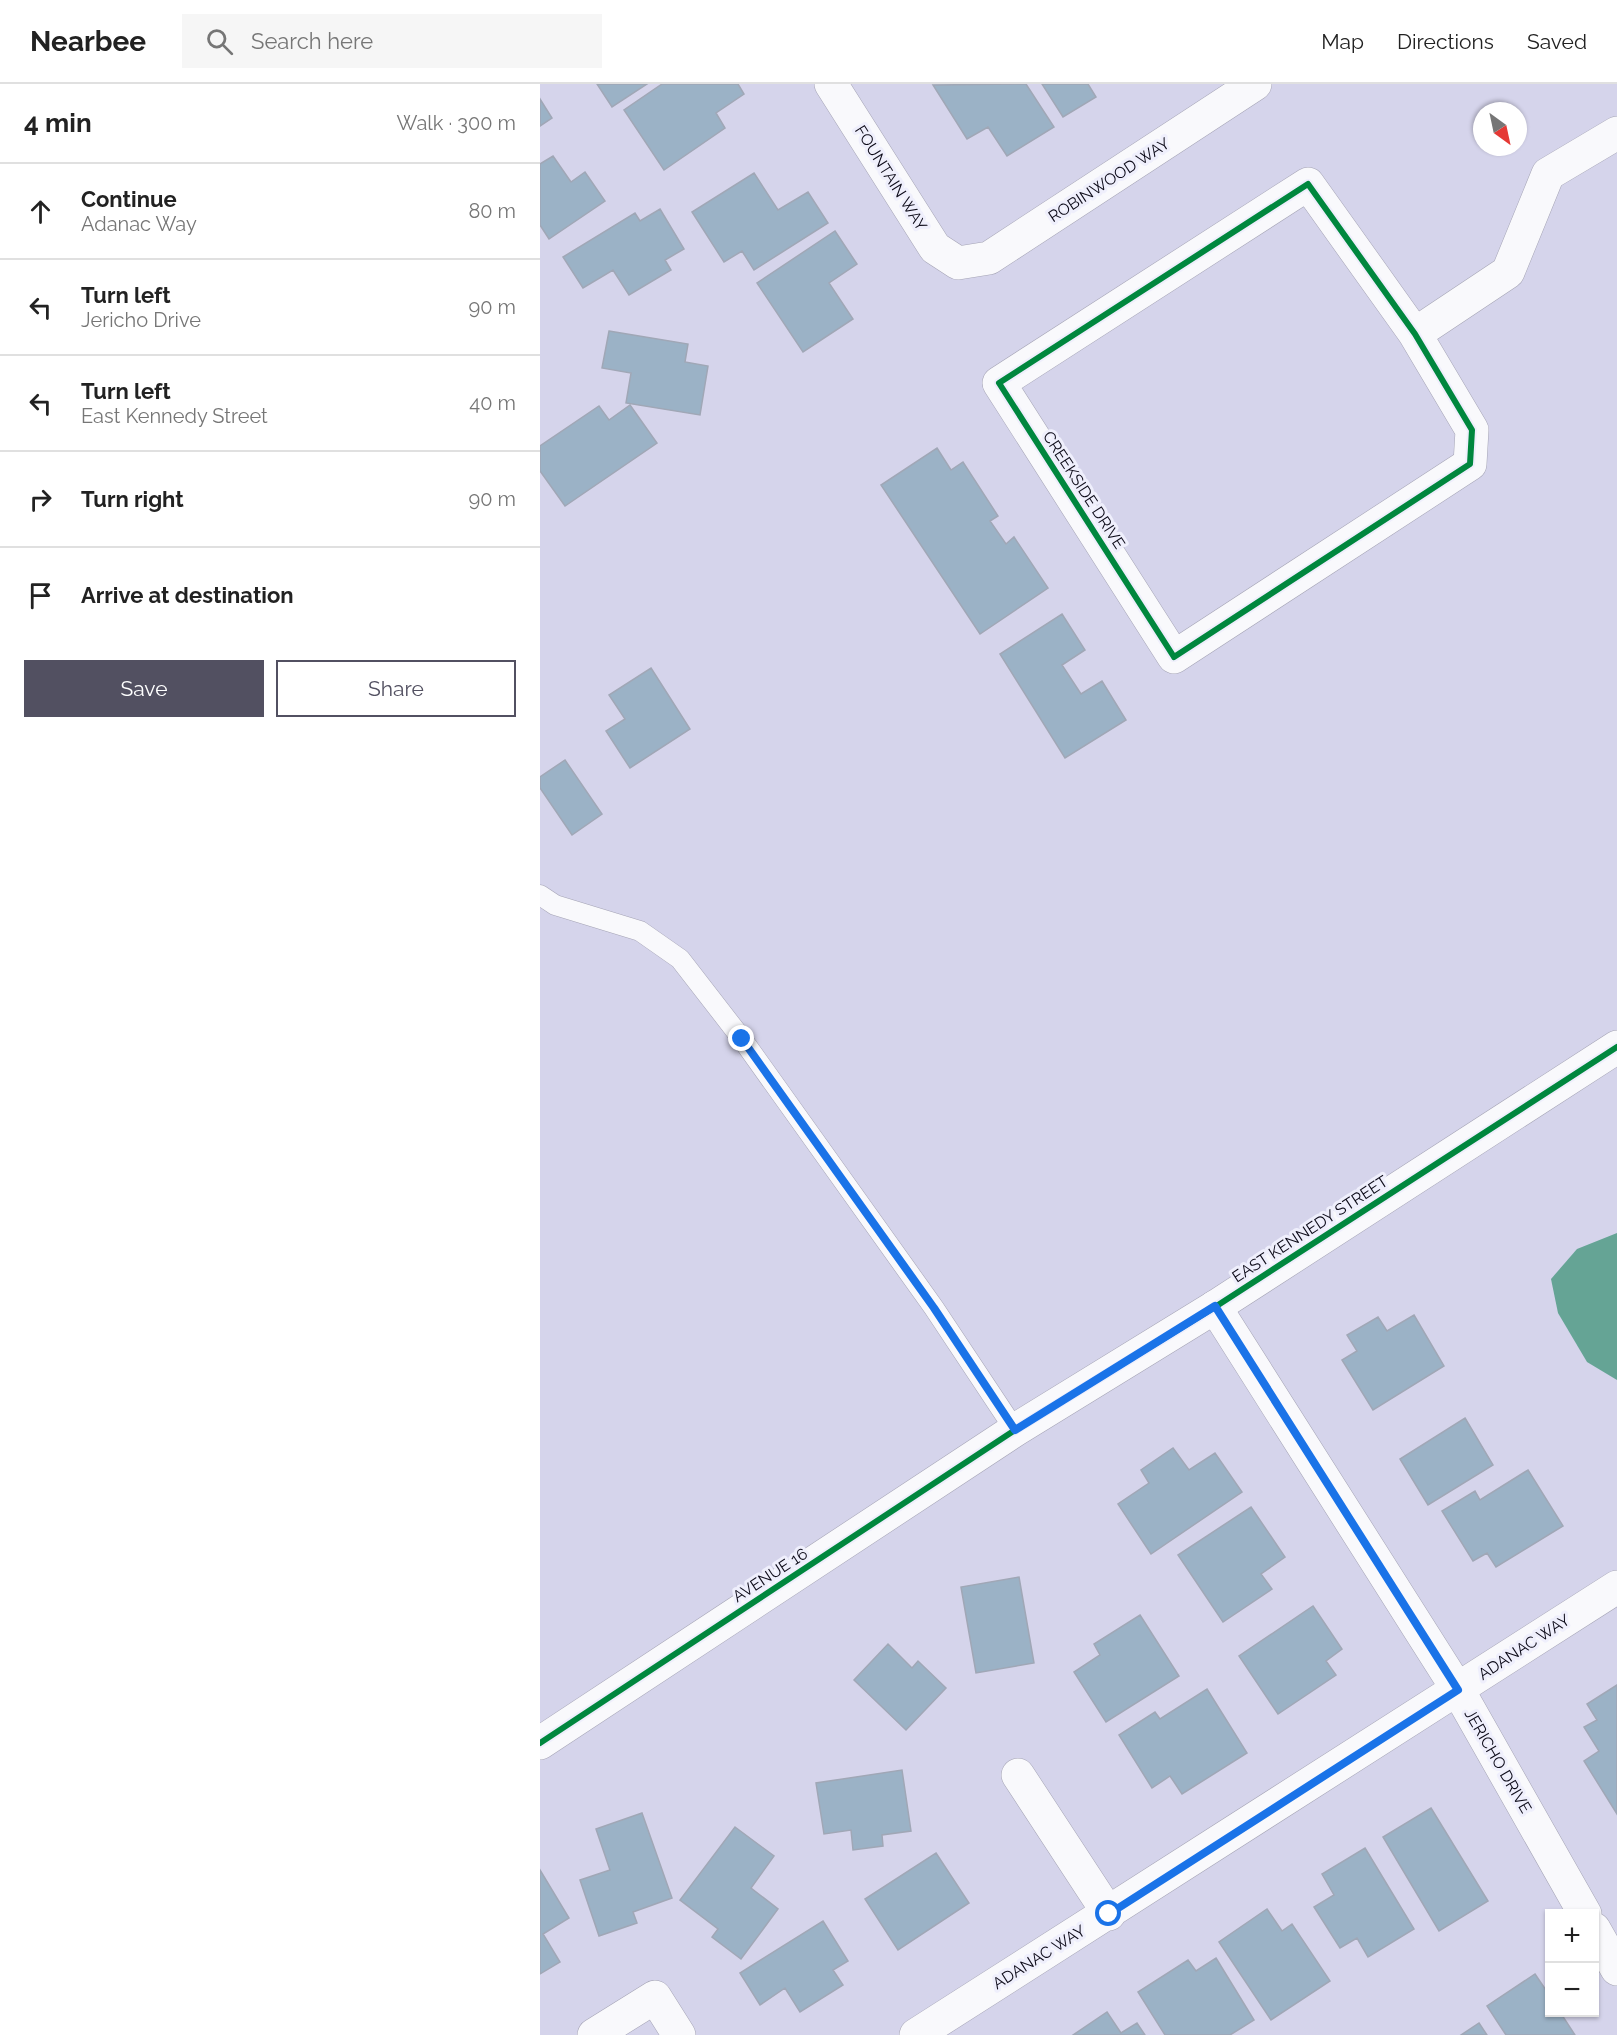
<!DOCTYPE html>
<html lang="en">
<head>
<meta charset="utf-8">
<style>
  :root { --surface:#fff; --page:#f6f6f6; --text:#222; --muted:#767676; --line:#e0e0e0; --accent:#525061 }
  body { margin:0; font-family:Raleway,sans-serif; background:var(--page); color:var(--text) }
  .controls { position:absolute; right:18px; bottom:18px; display:grid; overflow:hidden; border-radius:0px; box-shadow:0 2px 4px #0004 }
  .controls button { width:54px; height:54px; display:grid; place-items:center; padding:0; border:0; border-bottom:2px solid var(--line); background:var(--surface); color:var(--text); font:30px sans-serif }
  .compass { position:absolute; left:933px; top:18px; width:54px; height:54px; border-radius:50%; background:var(--surface); box-shadow:0 2px 4px #0004; rotate:147deg }
  .stop { position:absolute; width:18px; height:18px; margin:-14px; border:4px solid #1a73e8; border-radius:50%; background:#fff }
  .stop.end { background:#1a73e8; border-color:#fff; box-shadow:0 2px 6px #0008 }
  .list { margin:0; padding:0; list-style:none }
  h2 { display:flex; justify-content:space-between; align-items:center; height:78px; margin:0; padding:0 24px; font-size:26px }
  h2 small { font-size:20px; font-weight:400; color:var(--muted) }
  .list li { display:grid; grid-template-columns:39px 1fr auto; gap:18px; align-items:center; box-sizing:border-box; height:96px; padding:0 24px; border-top:2px solid var(--line) }
  .list b { display:block; font-size:22px; white-space:nowrap }
  .list p { margin:0; font-size:20px; white-space:nowrap; color:var(--muted) }
  .list em { font-size:20px; font-style:normal; color:var(--muted) }
  .actions { display:flex; gap:12px; padding:18px 24px }
  .actions a { flex:1; padding:14px 0; border:2px solid var(--accent); border-radius:0px; text-align:center; font-size:21px; color:var(--accent) }
  .actions .main { background:var(--accent); color:#fff }
  .icon { flex:none; width:33px; height:33px; fill:none; stroke:currentColor; stroke-width:2; stroke-linecap:round; stroke-linejoin:round }
  .map { position:relative; flex:none; width:1077px; height:1951px; overflow:hidden }
  header { display:flex; align-items:center; gap:36px; box-sizing:border-box; height:84px; padding:0 30px; background:var(--surface); border-bottom:2px solid var(--line) }
  header strong { font-size:28px }
  nav { display:flex; gap:33px; margin-inline-start:auto; font-size:21px }
  .search { width:420px; height:54px; background:var(--page); display:flex; align-items:center; gap:15px; box-sizing:border-box; padding:0 21px; border-radius:0px; color:var(--muted); font-size:22px }
  main { display:flex }
  aside { flex:1; background:var(--surface) }
  .map>svg:first-child { display:block }
</style>
</head>
<body>
<header>
<strong>Nearbee</strong>
<div class="search"><svg class="icon" aria-label="search" viewBox="0 0 24 24"><circle cx="10" cy="10" r="6"/><path d="M15 15l6 6"/></svg>Search here</div>
<nav><a>Map</a><a>Directions</a><a>Saved</a></nav>
</header>
<main>
<aside>
<h2>4 min<small>Walk · 300 m</small></h2>
<ul class="list">
<li><svg class="icon" aria-label="ahead" viewBox="0 0 24 24"><path d="M12 20V5M6 11l6-6 6 6"/></svg><div><b>Continue</b><p>Adanac Way</p></div><em>80 m</em></li>
<li><svg class="icon" aria-label="left" viewBox="0 0 24 24"><path d="M17 20v-9H6M10 6l-5 5 5 5"/></svg><div><b>Turn left</b><p>Jericho Drive</p></div><em>90 m</em></li>
<li><svg class="icon" aria-label="left" viewBox="0 0 24 24"><path d="M17 20v-9H6M10 6l-5 5 5 5"/></svg><div><b>Turn left</b><p>East Kennedy Street</p></div><em>40 m</em></li>
<li><svg class="icon" aria-label="right" viewBox="0 0 24 24"><path d="M7 20v-9h11M14 6l5 5-5 5"/></svg><div><b>Turn right</b></div><em>90 m</em></li>
<li><svg class="icon" aria-label="arrive" viewBox="0 0 24 24"><path d="M6 21V4h12l-3 4 3 4H6"/></svg><div><b>Arrive at destination</b></div></li>
</ul>
<div class="actions"><a class="main">Save</a><a>Share</a></div>
</aside>
<div class="map">
<svg width="1077" height="1951" viewBox="0 0 1077 1951">
  <rect width="100%" height="100%" fill="#d5d4eb"/>
  <!-- water -->
  <path fill="#65a495" d="M1077,1149V1296L1047,1278L1018,1229L1011,1195L1037,1165Z"/>
  <!-- building -->
  <path fill="#9bb2c6" stroke="#a0a7b6" stroke-width="1.5" d="M57,0H107L72,23Z
    M122,0H198L204,10L176,29L185,44L124,86L84,26Z
    M486,0L514,43L467,72L448,43L427,55L393,1Z
    M502,0H548L556,13L523,33Z
    M0,15L12,34L0,42Z
    M13,72L31,98L45,88L65,117L9,155L0,141V80Z
    M214,89L238,126L268,108L288,139L214,186L202,167L184,178L152,128Z
    M120,125L144,165L125,176L131,186L89,211L73,186L43,204L23,173L95,129L100,137Z
    M295,147L317,180L289,199L313,235L263,268L217,199Z
    M69,247L148,260L145,278L168,282L160,331L86,319L91,289L62,284Z
    M90,321L117,359L25,422L0,387V362L59,322L69,336Z
    M397,364L411,386L423,378L458,432L450,437L466,460L474,453L508,504L440,550L341,401Z
    M522,530L545,566L522,581L541,610L562,597L586,636L525,674L460,570Z
    M111,584L150,645L90,684L66,647L85,635L69,611Z
    M25,676L62,730L32,751L0,704V693Z
    M874,1231L904,1282L833,1326L802,1276L817,1267L807,1251L838,1233L847,1247Z
    M925,1334L953,1381L888,1421L860,1375Z
    M633,1364L649,1386L675,1369L702,1408L611,1470L578,1420L609,1399L601,1386Z
    M988,1386L1023,1442L956,1483L947,1469L933,1477L902,1427L935,1407L940,1416Z
    M711,1423L745,1473L721,1490L732,1505L683,1538L638,1471Z
    M479,1493L494,1579L436,1589L421,1503Z
    M773,1522L802,1565L786,1577L796,1591L738,1630L699,1572Z
    M600,1531L639,1592L566,1638L534,1588L560,1571L554,1560Z
    M348,1560L372,1584L378,1577L406,1604L366,1646L314,1596Z
    M1077,1601V1730L1044,1677L1059,1667L1044,1643L1057,1636L1047,1620Z
    M667,1605L707,1669L642,1710L630,1692L612,1704L579,1651L615,1628L620,1635Z
    M362,1686L371,1747L342,1751L343,1762L313,1766L311,1746L284,1750L276,1699Z
    M891,1724L948,1817L899,1847L843,1753Z
    M102,1729L132,1814L93,1828L97,1839L59,1852L40,1796L70,1786L56,1745Z
    M195,1743L234,1772L211,1804L238,1825L201,1875L172,1853L178,1845L140,1816Z
    M825,1764L874,1845L828,1873L817,1854L800,1864L774,1823L794,1811L782,1790Z
    M396,1769L429,1819L358,1866L325,1815Z
    M0,1786L29,1834L3,1850L20,1878L0,1890Z
    M727,1825L742,1847L752,1840L790,1897L731,1936L679,1858Z
    M283,1837L308,1877L293,1886L303,1901L260,1928L245,1904L220,1921L200,1889Z
    M676,1874L714,1936L690,1951H625L598,1908L648,1876L656,1887Z
    M995,1890L1010,1912V1928H1020L1035,1951H966L947,1922Z
    M567,1928L581,1949L597,1939L605,1951H533Z
    M939,1939L947,1951H921Z"/>
  <g fill="none" stroke-linecap="round" stroke-linejoin="round">
    <defs>
      <path id="service" d="M0,811L15,821L100,847L140,875L202,955L394,1224L475,1346"/>
      <path id="minor" d="M291,0L395,164L418,179L449,174L715,0
        M768,100L875,250L932,346L930,380L634,573L459,299Z
        M875,250L968,188L1008,90L1077,49
        M675,1223L918,1606L1045,1830
        M478,1691L569,1830
        M1054,1845L1077,1885
        M54,1951L115,1913L139,1951
        M376,1951L1077,1503"/>
      <path id="tertiary" d="M0,1659L475,1346L675,1223L1077,963"/>
    </defs>
    <!-- service casing -->
    <use href="#service" stroke="#a5a4b5" stroke-width="21"/>
    <!-- minor casing -->
    <use href="#minor" stroke="#a5a4b5" stroke-width="34"/>
    <!-- tertiary casing -->
    <use href="#tertiary" stroke="#a5a4b5" stroke-width="34"/>
    <!-- service -->
    <use href="#service" stroke="#f9f9fc" stroke-width="20"/>
    <!-- minor -->
    <use href="#minor" stroke="#f9f9fc" stroke-width="33"/>
    <!-- tertiary -->
    <use href="#tertiary" stroke="#f9f9fc" stroke-width="33"/>
    <defs>
      <path id="cycleway" d="M768,100L875,250L932,346L930,380L634,573L459,299Z
        M0,1659L475,1346L675,1223L1077,963"/>
    </defs>
    <!-- cycleway casing -->
    <use href="#cycleway" stroke="#efeffc" stroke-width="10"/>
    <!-- cycleway -->
    <use href="#cycleway" stroke="#00873e" stroke-width="6"/>
  </g>
  <g fill="none" stroke-linecap="round" stroke-linejoin="round">
    <!-- route -->
    <path stroke="#1a73e8" stroke-width="8" d="M202,955L394,1224L475,1346L675,1222L918,1606L569,1830"/>
  </g>
  <g text-anchor="middle" dominant-baseline="central" stroke-width="6" stroke-linejoin="round" paint-order="stroke">
    <!-- street labels -->
    <g font-size="16" fill="#0b0917" stroke="#efeffc">
      <text transform="translate(351 94) rotate(58)">FOUNTAIN WAY</text>
      <text transform="translate(569 96) rotate(-33)">ROBINWOOD WAY</text>
      <text transform="translate(544 406) rotate(57)">CREEKSIDE DRIVE</text>
      <text transform="translate(770 1145) rotate(-33)">EAST KENNEDY STREET</text>
      <text transform="translate(230 1491) rotate(-33)">AVENUE 16</text>
      <text transform="translate(984 1563) rotate(-33)">ADANAC WAY</text>
      <text transform="translate(958 1677) rotate(60)">JERICHO DRIVE</text>
      <text transform="translate(499 1873) rotate(-32)">ADANAC WAY</text>
    </g>
  </g>
</svg>
<div class="controls">
<button>+</button>
<button>−</button>
</div>
<svg class="compass" viewBox="-18 -18 36 36"><path d="M0-13l5 13h-10z" fill="#e53935"/><path d="M0 13l5-13h-10z" fill="#767676"/></svg>
<div class="stop" style="left:569px;top:1830px"></div>
<div class="stop end" style="left:202px;top:955px"></div>
</div>
</main>
</body>
</html>
